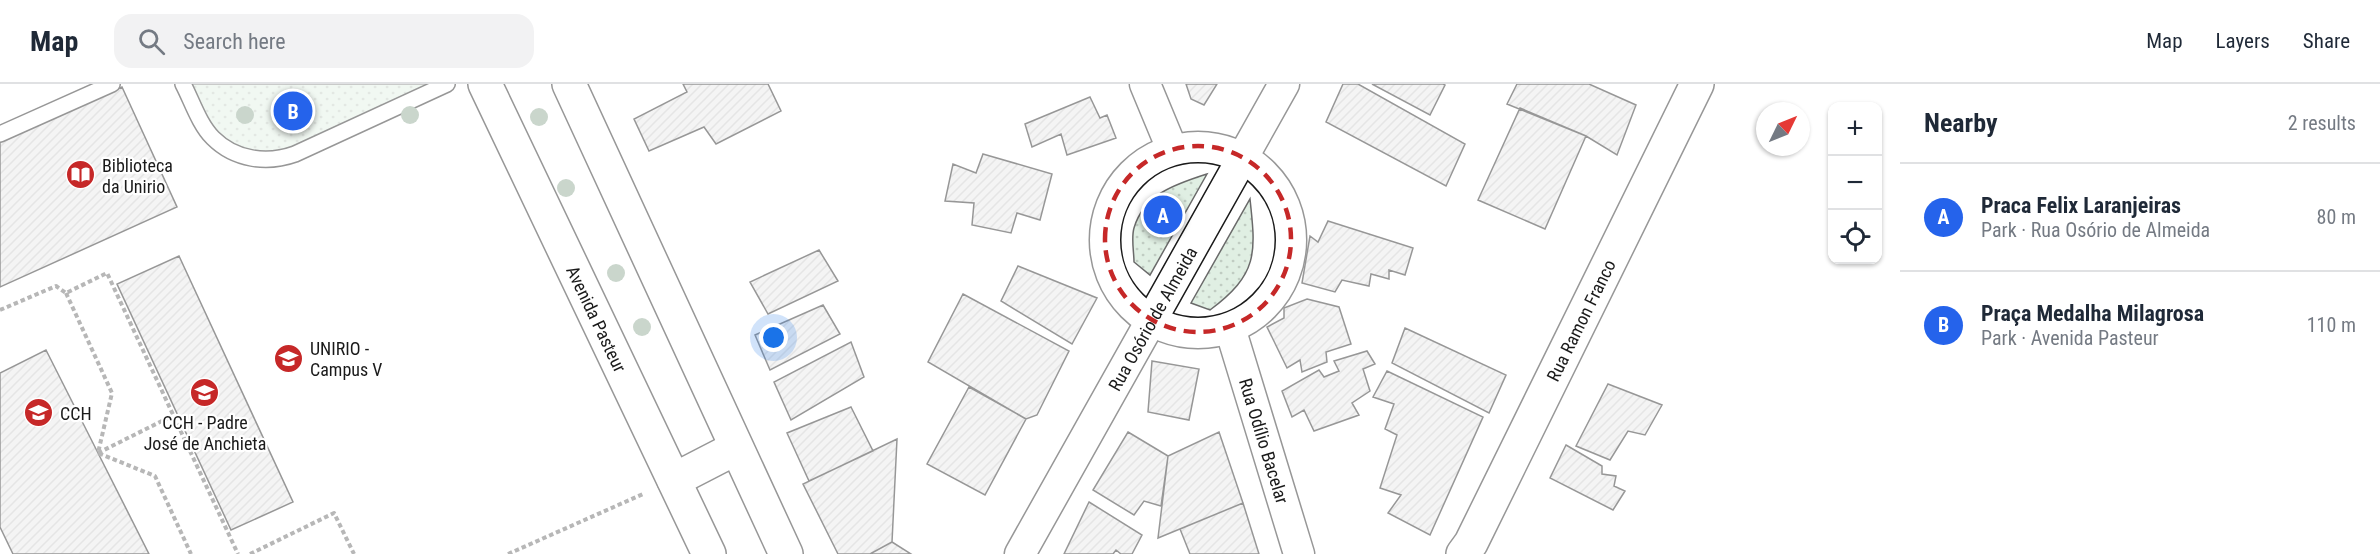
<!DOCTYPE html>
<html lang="en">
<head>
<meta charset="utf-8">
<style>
  :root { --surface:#fff; --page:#f2f2f3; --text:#1f2937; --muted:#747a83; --line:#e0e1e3; --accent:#2563eb }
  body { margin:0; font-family:"Roboto Condensed",sans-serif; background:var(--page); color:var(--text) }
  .controls { position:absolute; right:18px; top:18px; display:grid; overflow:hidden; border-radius:12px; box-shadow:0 2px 4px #0004 }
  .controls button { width:54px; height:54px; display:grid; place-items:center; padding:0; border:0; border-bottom:2px solid var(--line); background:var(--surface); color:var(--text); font:30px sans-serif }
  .compass { position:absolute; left:1756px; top:18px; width:54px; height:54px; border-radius:50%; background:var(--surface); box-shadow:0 2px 4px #0004; rotate:47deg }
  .you { position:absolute; left:774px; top:254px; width:21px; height:21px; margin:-15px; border:4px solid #fff; border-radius:50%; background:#1a73e8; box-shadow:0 0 0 9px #1a73e833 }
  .badge { display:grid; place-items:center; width:39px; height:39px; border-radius:50%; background:var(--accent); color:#fff; font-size:20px; font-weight:700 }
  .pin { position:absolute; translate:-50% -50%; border:3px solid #fff; box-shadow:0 2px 6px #0006 }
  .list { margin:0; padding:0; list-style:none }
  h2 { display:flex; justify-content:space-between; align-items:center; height:78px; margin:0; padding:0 24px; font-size:26px }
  h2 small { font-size:20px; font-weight:400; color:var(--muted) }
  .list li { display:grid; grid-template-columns:39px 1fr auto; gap:18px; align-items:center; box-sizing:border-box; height:108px; padding:0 24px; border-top:2px solid var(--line) }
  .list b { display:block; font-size:22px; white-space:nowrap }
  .list p { margin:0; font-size:20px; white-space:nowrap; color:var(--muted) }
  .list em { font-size:20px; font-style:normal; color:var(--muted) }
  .icon { flex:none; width:33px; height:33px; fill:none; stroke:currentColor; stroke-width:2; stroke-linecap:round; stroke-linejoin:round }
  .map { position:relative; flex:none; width:1900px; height:470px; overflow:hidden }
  header { display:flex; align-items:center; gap:36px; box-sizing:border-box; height:84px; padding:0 30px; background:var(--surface); border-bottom:2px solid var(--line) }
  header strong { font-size:28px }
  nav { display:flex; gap:33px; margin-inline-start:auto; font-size:21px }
  .search { width:420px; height:54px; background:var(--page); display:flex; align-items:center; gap:15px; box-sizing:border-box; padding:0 21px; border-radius:18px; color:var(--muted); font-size:22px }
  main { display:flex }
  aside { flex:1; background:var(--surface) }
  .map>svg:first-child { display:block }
</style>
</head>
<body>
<header>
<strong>Map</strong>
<div class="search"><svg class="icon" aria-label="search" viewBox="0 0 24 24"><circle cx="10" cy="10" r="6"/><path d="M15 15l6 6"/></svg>Search here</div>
<nav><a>Map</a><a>Layers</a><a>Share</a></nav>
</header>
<main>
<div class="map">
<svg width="1900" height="470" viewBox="0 0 1900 470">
  <defs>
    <pattern id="park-dots" width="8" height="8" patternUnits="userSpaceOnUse" patternTransform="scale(1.5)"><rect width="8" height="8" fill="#e0efe3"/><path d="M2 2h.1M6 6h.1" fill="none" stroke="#c0ccc2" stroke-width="1.8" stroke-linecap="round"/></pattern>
    <pattern id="building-hatch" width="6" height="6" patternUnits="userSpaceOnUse" patternTransform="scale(1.5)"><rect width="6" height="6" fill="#e6e6e6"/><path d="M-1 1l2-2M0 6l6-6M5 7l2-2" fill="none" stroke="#c5c5c5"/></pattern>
  </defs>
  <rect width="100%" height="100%" fill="#fff"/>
  <!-- park -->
  <path fill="url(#park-dots)" stroke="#6a6a6a" stroke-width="1.5" d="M184,0H445L295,70L254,76L213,54Z
    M1207,90L1150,191L1134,178C1134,168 1131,154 1134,144C1144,110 1176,100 1207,90Z
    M1250,115C1256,170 1258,190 1210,226L1191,219Z"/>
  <!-- building -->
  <path fill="url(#building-hatch)" stroke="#1a1a1a" stroke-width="1.5" d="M683,0H768L781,27L716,60L704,43L649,67L634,35L687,8Z
    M1186,0H1217L1204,21L1191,15Z
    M1343,0H1358L1465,60L1446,102L1326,38Z
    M1372,0H1443L1445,1L1430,31Z
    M1517,0H1589L1636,21L1617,71L1586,52L1507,20Z
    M122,3L177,123L0,203V58Z
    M1090,13L1100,34L1107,31L1116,54L1067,71L1061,50L1032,63L1025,40Z
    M1520,24L1586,52L1545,145L1478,116Z
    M983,70L1052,90L1040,136L1017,129L1011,149L972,141L974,119L945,117L953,80L976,89Z
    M1328,137L1413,164L1405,191L1389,186V195L1371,190L1369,202L1342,196L1335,208L1302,199L1310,152L1318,158Z
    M819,166L838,197L768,230L750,198Z
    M179,172L293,418L231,446L117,200Z
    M1018,182L1097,214L1072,260L1001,217Z
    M963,210L1069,267L1037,331L1026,335L928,278Z
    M1307,215L1339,223L1351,260L1326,268L1327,278L1302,288L1300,276L1287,284L1267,243L1284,234V224Z
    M823,221L840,250L770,286L755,251Z
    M1405,244L1506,291L1489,329L1392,279Z
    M851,258L864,293L791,336L774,298Z
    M46,266L98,369L149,470H13L0,443V289Z
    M1367,267L1375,280L1363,285L1370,307L1352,319L1359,331L1314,347L1304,326L1292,333L1282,307L1319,286L1324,293L1339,287L1334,277Z
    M1152,277L1199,285L1189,336L1148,328Z
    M1387,287L1483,333L1430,451L1388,429L1401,411L1380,404L1397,351L1385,345L1394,320L1373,313Z
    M1608,300L1662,321L1645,351L1628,347L1610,376L1576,362Z
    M969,303L1026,335L985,411L927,380Z
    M851,323L873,367L809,397L787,349Z
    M1128,348L1168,372L1161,422L1144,417L1134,431L1093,406Z
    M1219,348L1243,419L1158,454L1168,372Z
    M897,355L892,458L870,470H838L803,400Z
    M1566,361L1602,382V390L1616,392L1614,402L1625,407L1613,426L1550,394Z
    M1089,418L1142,451L1132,470H1121L1116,466L1113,470H1064Z
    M1243,419L1259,470H1190L1180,445Z
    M892,458L911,470H870Z"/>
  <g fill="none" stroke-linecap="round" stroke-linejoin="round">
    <defs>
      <path id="lane" d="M183,0C192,17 199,40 213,54C235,76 267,80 295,70L447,0
        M0,50L112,0"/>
      <g id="street">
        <path d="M1145,0L1172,65"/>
        <circle cx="1198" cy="156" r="93"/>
        <path id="s1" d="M1230,244L1299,470"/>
        <path id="s2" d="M1020,470L1284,0"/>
      </g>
      <g id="secondary">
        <path id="s3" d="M485,0L709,470"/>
        <path d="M569,0L786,470"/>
        <path d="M674,396L736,364"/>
        <path id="s4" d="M1463,470L1471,459L1697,0"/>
      </g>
    </defs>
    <!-- lane casing -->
    <use href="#lane" stroke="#1a1a1a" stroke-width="18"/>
    <!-- street casing -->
    <use href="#street" stroke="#1a1a1a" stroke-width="33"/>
    <!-- secondary casing -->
    <use href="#secondary" stroke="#1a1a1a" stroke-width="36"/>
    <!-- path -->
    <path stroke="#5f5f5f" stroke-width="4" stroke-dasharray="4.5 3" stroke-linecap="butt" d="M66,209L112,309L98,369L155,392L191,470
      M0,226L56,202L66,209L107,189L238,470
      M98,369L172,332
      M250,470L334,429L354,470
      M508,470L643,410"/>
    <!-- lane -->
    <use href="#lane" stroke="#fff" stroke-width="15"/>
    <!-- street -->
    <use href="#street" stroke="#fff" stroke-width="30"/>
    <!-- secondary -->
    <use href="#secondary" stroke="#fff" stroke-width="33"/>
  </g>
  <!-- trees -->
  <g fill="#8aa48f">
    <circle cx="245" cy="31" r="9"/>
    <circle cx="410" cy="31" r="9"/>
    <circle cx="539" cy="33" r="9"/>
    <circle cx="566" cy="104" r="9"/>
    <circle cx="616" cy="189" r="9"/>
    <circle cx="642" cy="243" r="9"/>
  </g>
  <!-- marked area -->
  <path d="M0 0H1900V470H0ZM1105 155a93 93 0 1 1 186 0a93 93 0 1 1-186 0Z" fill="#fff" fill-opacity=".55" fill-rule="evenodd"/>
  <path fill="none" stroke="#c62828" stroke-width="4.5" stroke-dasharray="12 8" stroke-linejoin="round" d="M1105 155a93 93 0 1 1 186 0a93 93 0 1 1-186 0Z"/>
  <!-- icons -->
  <defs>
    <symbol id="library-disc" viewBox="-11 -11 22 22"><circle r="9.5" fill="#c62828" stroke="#fff"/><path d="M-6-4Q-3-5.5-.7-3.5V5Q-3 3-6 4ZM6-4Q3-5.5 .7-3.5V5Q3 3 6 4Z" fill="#fff"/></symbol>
    <symbol id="university-disc" viewBox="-11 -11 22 22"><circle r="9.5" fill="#c62828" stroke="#fff"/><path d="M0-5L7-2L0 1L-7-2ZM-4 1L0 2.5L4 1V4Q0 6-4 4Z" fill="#fff"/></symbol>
  </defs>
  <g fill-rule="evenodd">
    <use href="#library-disc" x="64" y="74" width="33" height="33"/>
    <use href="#university-disc" x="272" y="258" width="33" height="33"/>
    <use href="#university-disc" x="188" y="292" width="33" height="33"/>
    <use href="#university-disc" x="22" y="312" width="33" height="33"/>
  </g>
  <g text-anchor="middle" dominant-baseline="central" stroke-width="4.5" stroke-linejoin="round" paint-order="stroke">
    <!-- poi labels -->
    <g font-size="18" fill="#1a1a1a" stroke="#fff" text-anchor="start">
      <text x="102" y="81">Biblioteca<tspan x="102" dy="21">da Unirio</tspan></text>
      <text x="310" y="264">UNIRIO -<tspan x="310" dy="21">Campus V</tspan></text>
      <text x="60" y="329">CCH</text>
      <text x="205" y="338" text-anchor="middle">CCH - Padre<tspan x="205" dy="21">José de Anchieta</tspan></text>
    </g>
    <!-- street labels -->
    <g font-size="18" fill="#1a1a1a" stroke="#fff">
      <text stroke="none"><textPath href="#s3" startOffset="260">Avenida Pasteur</textPath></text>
      <text stroke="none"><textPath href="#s2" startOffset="270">Rua Osório de Almeida</textPath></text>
      <text stroke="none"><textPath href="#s4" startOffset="262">Rua Ramon Franco</textPath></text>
      <text stroke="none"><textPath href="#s1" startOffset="118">Rua Odílio Bacelar</textPath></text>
    </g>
  </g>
</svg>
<div class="controls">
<button>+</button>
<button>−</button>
<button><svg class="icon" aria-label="locate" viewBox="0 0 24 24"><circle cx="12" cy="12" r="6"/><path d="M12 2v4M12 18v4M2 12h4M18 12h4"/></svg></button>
</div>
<svg class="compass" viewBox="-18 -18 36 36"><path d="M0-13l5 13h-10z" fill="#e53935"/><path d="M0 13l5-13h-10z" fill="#747a83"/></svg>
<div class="you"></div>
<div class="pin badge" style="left:1163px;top:131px">A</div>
<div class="pin badge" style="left:293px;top:27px">B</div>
</div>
<aside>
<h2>Nearby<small>2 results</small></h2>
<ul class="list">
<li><span class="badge">A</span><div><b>Praca Felix Laranjeiras</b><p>Park · Rua Osório de Almeida</p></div><em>80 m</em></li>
<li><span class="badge">B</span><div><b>Praça Medalha Milagrosa</b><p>Park · Avenida Pasteur</p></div><em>110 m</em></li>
</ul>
</aside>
</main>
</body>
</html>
